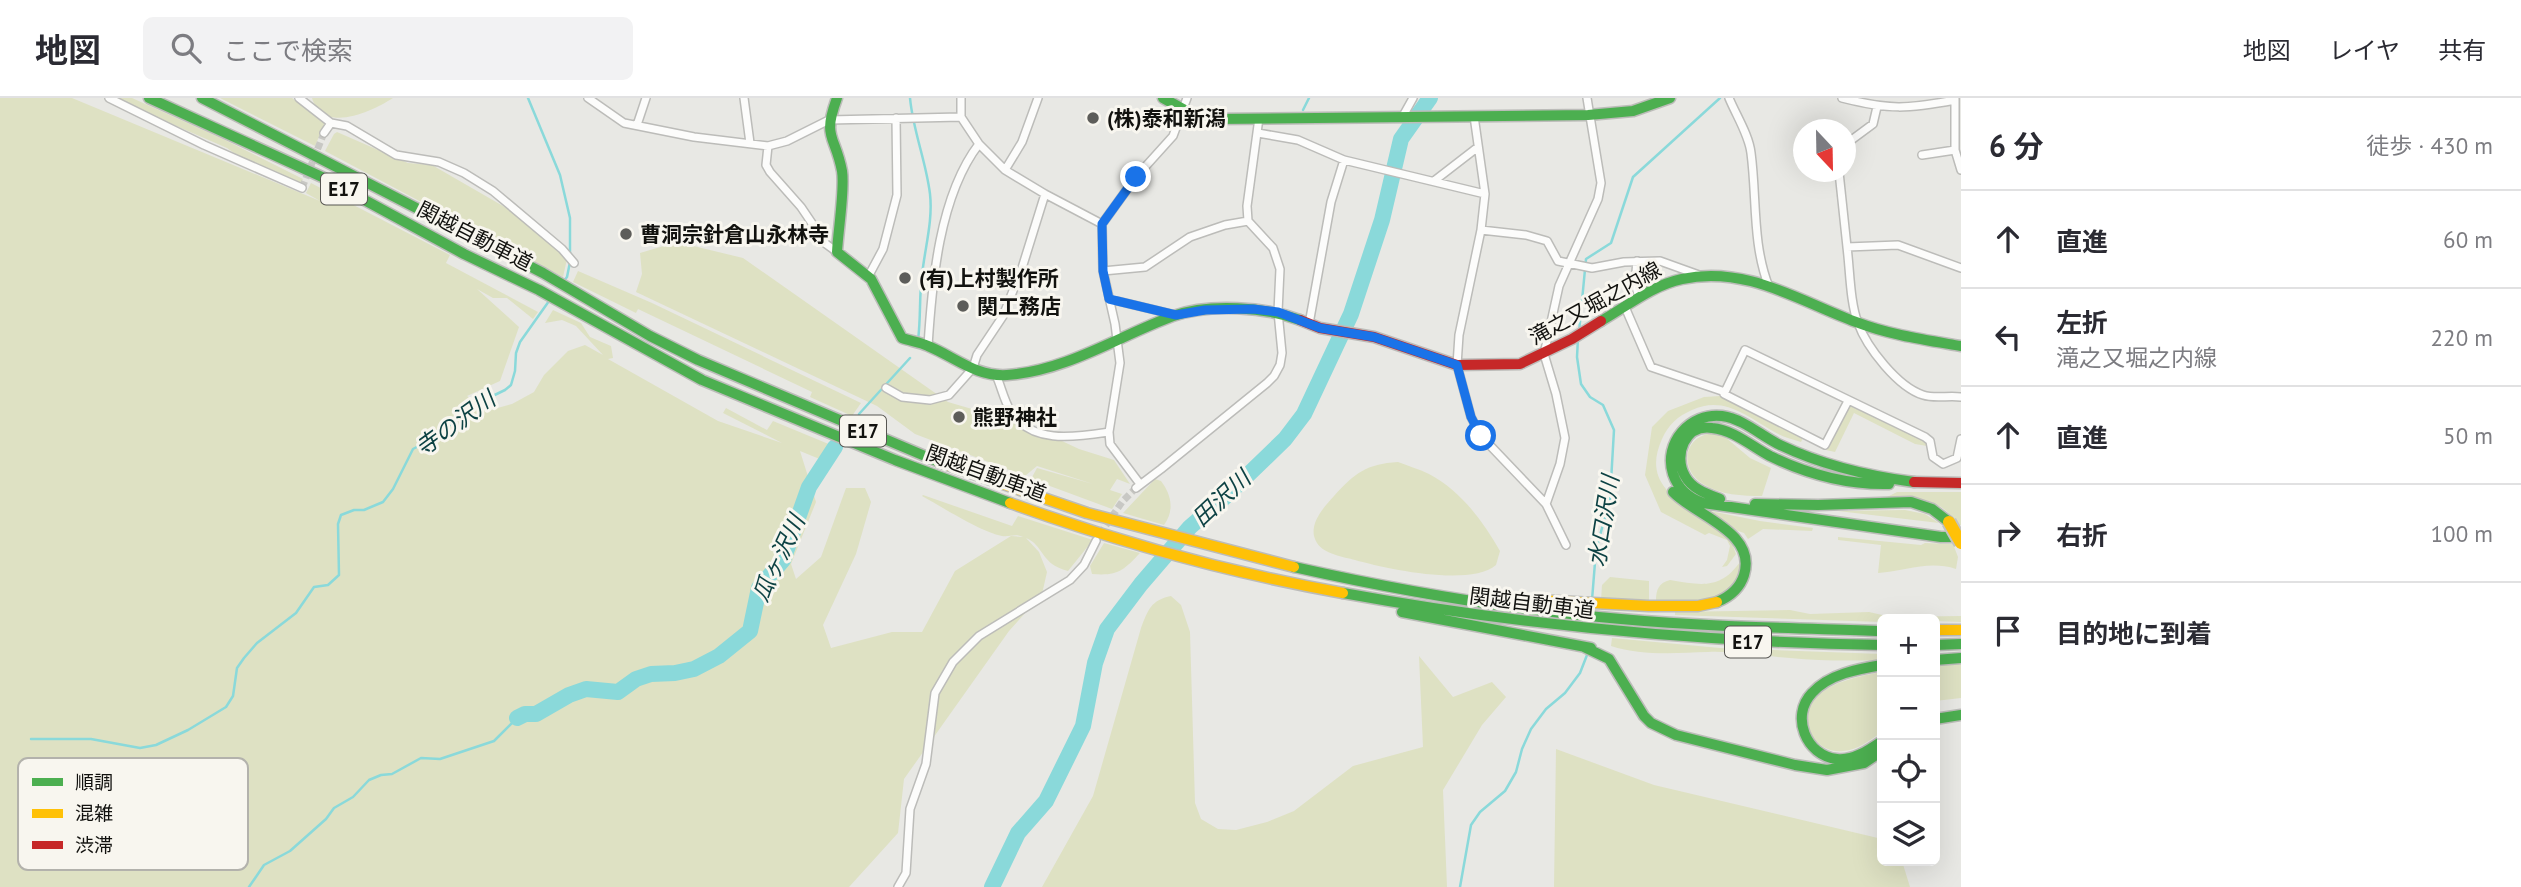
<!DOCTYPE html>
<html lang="ja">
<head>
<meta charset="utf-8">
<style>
  :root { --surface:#fff; --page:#f2f2f3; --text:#2b2b33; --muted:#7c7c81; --line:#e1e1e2 }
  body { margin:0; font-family:"PT Sans","Noto Sans JP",sans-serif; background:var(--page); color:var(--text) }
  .controls { position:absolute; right:21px; bottom:21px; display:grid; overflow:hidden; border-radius:10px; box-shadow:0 7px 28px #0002 }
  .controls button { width:63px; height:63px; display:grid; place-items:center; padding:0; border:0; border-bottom:2px solid var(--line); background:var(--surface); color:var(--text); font:35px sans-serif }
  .compass { position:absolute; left:1793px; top:21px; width:63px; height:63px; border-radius:50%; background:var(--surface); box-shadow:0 7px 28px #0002; rotate:158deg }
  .stop { position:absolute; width:21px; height:21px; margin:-16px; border:5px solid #1a73e8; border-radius:50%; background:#fff }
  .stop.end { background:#1a73e8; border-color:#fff; box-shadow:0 2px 7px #0008 }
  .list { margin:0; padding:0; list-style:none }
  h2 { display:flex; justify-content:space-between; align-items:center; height:91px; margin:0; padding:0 28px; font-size:30px }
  h2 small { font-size:23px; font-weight:400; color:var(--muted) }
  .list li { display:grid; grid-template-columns:46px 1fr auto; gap:21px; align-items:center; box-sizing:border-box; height:98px; padding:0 28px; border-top:2px solid var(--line) }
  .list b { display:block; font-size:26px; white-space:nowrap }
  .list p { margin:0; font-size:23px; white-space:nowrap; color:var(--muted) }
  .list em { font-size:23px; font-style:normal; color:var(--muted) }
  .icon { flex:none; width:38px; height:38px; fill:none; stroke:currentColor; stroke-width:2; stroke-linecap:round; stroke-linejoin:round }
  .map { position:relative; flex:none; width:1961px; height:789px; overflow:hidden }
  header { display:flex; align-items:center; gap:42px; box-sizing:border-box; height:98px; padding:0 35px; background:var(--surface); border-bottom:2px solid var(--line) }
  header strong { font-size:33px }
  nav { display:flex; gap:38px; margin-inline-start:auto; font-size:24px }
  .search { width:490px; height:63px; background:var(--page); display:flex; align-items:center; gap:18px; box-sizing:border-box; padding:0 24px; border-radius:10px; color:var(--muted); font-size:26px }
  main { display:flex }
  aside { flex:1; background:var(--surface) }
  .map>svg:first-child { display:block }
</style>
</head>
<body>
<header>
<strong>地図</strong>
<div class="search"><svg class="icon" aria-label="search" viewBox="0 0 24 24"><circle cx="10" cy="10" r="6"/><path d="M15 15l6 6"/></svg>ここで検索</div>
<nav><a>地図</a><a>レイヤ</a><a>共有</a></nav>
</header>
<main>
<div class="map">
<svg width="1961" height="789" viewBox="0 0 1961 789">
  <rect width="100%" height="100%" fill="#e8e8e4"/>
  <!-- green -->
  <path fill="#dee1c3" d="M0,0H72L320,103L306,95L311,85L450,157L446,165L538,214L533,221L507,200H493L477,191L519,229L500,283L467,298L487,313L512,306L534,294L544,277L568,253L585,247L603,257L576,228L562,222L545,225L553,212L581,225L590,239L611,248L613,260L608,261L718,323L782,345L723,315L726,310L767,332L773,323L831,347L822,362L800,353L816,404L791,466L796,481L821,459L846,390H865L871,404L856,456L823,527L831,550L892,534H922L955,473L1011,438L1023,439C1015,435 1011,439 1002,438C981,434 942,409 922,398L923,397L1012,428L1018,418L1093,442L1068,473C1040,466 1044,447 1026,440L1039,454L1047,474L1042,496L1009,533L904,681L898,735L849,789H0Z
    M112,0H132L223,41L303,81L300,87L241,60L227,50Z
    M220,0H292L325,25L315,48Z
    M312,0H393C373,13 323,37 312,0Z
    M337,34L408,65L432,67L503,108L537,131L567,161L563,179L325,53L334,36Z
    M677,144L743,160L948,304L1030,328L1079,351L1114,362L1130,386L1117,381L1110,392L1122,396L1112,411L1031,381L1037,370L1093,386L1037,368L1025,378L915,336L877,308L636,194L642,176L640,155Z
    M578,173L652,205L861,305L852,318L810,299L812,294L638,211L636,215L573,184Z
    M1720,298L1803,340L1801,344C1791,341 1780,338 1771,332C1745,317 1723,298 1692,312C1678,318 1668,327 1662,341C1654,359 1653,375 1666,391C1682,414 1714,424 1732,445L1736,456L1727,468L1722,469L1727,462L1730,448L1727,442L1709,435L1705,437L1661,414L1645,377L1652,329L1668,313L1704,299Z
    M1848,307L1926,343L1927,348L1915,346L1854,315L1835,354L1826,352Z
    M1712,335L1725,339L1750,360L1771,370L1762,398C1743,398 1720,397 1703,386C1679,371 1683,339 1712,335Z
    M1398,364C1408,368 1419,371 1429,376C1460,392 1483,423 1500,453L1496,467C1470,489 1387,471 1355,462C1344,459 1324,456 1317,445C1306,428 1324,409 1334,398C1355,375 1366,366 1398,364Z
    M1155,381L1161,383C1171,396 1175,412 1164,427L1123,415Z
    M1897,394H1961V427H1959C1938,398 1918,400 1885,400Z
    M1705,412L1760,423L1813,430L1812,433L1763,431L1748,441L1744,435L1738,433Z
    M1905,412L1925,416L1939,425L1838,413Z
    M1838,439L1921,447L1925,445L1953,446L1958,459L1956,471C1929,462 1906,473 1878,475L1881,447L1838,442Z
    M1104,445L1140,455C1123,473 1118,478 1092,476L1090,468Z
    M1740,464C1745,508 1683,503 1656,503C1656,491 1659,485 1670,482C1701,487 1720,492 1740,464Z
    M1610,479L1649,483V503L1601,502L1602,487Z
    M1171,498L1181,507L1190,534L1195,705L1201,721L1218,731L1236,732L1267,724L1294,713L1353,668L1423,649L1419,558L1453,599L1492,584L1506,599L1482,627L1443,692L1447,789H1042L1093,698L1141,530C1148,512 1151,502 1171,498Z
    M1790,512L1810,516L1869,514L1891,519L1961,518V524L1882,521V524L1675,517V514Z
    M1612,540L1720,550L1882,556V562C1851,563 1820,563 1790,560C1763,558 1735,553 1708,554C1677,555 1641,558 1611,548Z
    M1961,565V600L1935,603V567Z
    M1882,574V634C1870,642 1858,652 1843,653C1814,656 1797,622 1816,600C1831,583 1861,578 1882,574Z
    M1556,651L1654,687L1882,741V763H1902L1910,789H1554Z"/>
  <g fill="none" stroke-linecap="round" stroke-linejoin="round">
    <!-- stream -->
    <path stroke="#8ad9da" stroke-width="2.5" d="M528,0L560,77L570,120V157
      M910,0C913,33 926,63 930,96C933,123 925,149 922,177C919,198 921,220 918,242
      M1303,12L1309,0
      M563,184L567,179L570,164
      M1579,234L1586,161L1611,145L1633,79L1720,0
      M1578,240L1577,259L1581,286L1590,299L1603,307L1614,332L1610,401L1596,452L1592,502
      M859,316L910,260
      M31,641H91L140,650L156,647L188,632L226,609L233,598L237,570L244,560L257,545L296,515L314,489L328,487L339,477L338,426L341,417L354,412H364L383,404L393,391L413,351L435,339L474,307L505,292L511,287L515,273L516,255L520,244L549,203
      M249,789L264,767L290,753L326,721L334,710L353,699L369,682L381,677L392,676L421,660L440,661L494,643L517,620
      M1460,789L1471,727L1480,714L1505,693L1516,674L1522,651L1531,631L1546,611L1565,595L1580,575L1587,557"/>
    <!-- river -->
    <path stroke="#8ad9da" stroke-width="16" d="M517,620L525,616H536L569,597L586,591L618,594L636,581L651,576L675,575L694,571L719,558L750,533L759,490L783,462L809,389L835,349
      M992,789L1018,735L1046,703L1083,628L1095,565L1107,531L1141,486L1190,429L1225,399L1285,341L1304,316L1351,216L1382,122L1401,41L1430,0"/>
    <!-- street-tunnel -->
    <path stroke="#c8c8c4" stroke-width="7" stroke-dasharray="7 3.5" stroke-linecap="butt" d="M302,90L324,35
      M1100,436L1122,404L1136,390"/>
    <defs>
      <path id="street" d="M109,0L204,47L302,90
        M299,0L331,25L347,28L396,57L439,64L464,75L493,93L562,151L574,165
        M588,0L624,25L694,39L768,48L787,43L829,22L961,19
        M744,0L750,45
        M961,0V19L979,46L1005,72L1045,96L1102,126
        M1729,0C1736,17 1749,37 1751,55C1757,100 1752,146 1769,189
        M1842,0C1890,12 1907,11 1955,2
        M1955,1V52L1961,72
        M1403,18L1413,0
        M1474,18L1485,96L1481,132L1459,237L1457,267L1471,319L1481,338L1546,406L1566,447
        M637,27L646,0
        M324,35L331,25
        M1258,35L1298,42L1344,62L1485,96
        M1846,46L1873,26L1877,9
        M768,48L766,67L770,74L801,109L826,146L837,154
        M1922,57L1955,52
        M1005,72L1022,44L1038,0
        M1839,74L1847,149L1898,147L1961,170
        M1434,83L1478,49
        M1481,132L1526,137L1547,143L1558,163L1592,170L1624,164L1660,163L1699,177
        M1847,149C1850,172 1850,205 1858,225C1867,250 1898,289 1923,297C1935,301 1949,297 1961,299
        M1637,163L1635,185L1639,200
        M1103,173L1145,169L1190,139L1225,127L1248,123
        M868,179L883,151L897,97L896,20
        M1109,201L1176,217
        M1625,209L1651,269L1725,294
        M1309,226L1331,104L1344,62
        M928,248C932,185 939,98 979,46
        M996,277C1001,288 1004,302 1010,312C1030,347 1076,339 1109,334
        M886,290L902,299L930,302L949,297L973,270L977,257L1003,218L1022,170L1045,96
        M1848,303L1825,347L1724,296L1745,252L1925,339L1930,343L1933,359L1943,366L1957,360L1961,341
        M1140,386L1110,346L1109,334L1120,265L1115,226L1103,173L1102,126L1136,79L1173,38L1187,0
        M1136,390L1161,371L1267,285L1274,278L1280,267L1282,255L1278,214L1280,171L1273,150L1248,123L1247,108L1259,20
        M1546,406L1560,366L1565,340L1556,296L1544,256L1559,188L1598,101L1601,85L1587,0
        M898,789L906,775L910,711L926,666L935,595L953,564L979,538L1070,482L1084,467L1096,443"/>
      <path id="fast" d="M149,0L322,79L464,156L539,192L702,282L895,362L1010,405
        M202,0L543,175L650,238L698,262L939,364
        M837,0C822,41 835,36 842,73C845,91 838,133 837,154L871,181L902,240C910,243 920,244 928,248C955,259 976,279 1007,277C1066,273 1119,238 1173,218C1210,205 1265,209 1300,222
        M1163,0L1194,17L1214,21L1588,17L1633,13L1670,0
        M1601,223C1627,208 1653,187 1682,181C1746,167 1799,203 1856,224C1890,237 1926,242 1961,248
        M1914,384C1868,378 1822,367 1780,347C1761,338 1744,321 1722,318C1690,314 1663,345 1673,376C1678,391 1689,400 1703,405L1941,439H1961
        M1673,394C1696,418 1757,434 1744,477C1740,490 1729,499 1717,504
        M1720,401C1707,396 1692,391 1685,378C1673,357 1685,326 1712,330C1734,332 1751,348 1770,358C1807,376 1848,387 1889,386
        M1755,406L1818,407L1911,404L1932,411L1949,424
        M1294,469C1401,493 1511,512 1621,521C1708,529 1795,530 1882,533
        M1343,495C1524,528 1698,544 1882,547
        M1402,514L1591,550
        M1935,547L1961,546
        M1584,549L1609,561L1644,618L1651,625L1676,637L1795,667L1827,672L1864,665L1882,653
        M1935,562L1961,560
        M1882,567C1858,571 1829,576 1812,595C1790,618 1806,658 1837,661C1853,663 1869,652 1882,643
        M1935,621L1961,617"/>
      <path id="slow" d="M939,364L1087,415L1294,469
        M1010,405C1118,444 1231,475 1343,495
        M1502,500L1649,508H1698L1717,504
        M1935,532H1961"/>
      <path id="jam" d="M1300,222L1320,230L1374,239L1457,267L1520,266L1572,241L1601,223
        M1914,384L1961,385"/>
    </defs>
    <!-- street casing -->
    <use href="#street" stroke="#bcbcb9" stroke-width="10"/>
    <!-- fast casing -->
    <use href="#fast" stroke="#bcbcb9" stroke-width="13"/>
    <!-- slow casing -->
    <use href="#slow" stroke="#bcbcb9" stroke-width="13"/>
    <!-- jam casing -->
    <use href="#jam" stroke="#bcbcb9" stroke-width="13"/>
    <!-- street -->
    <use href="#street" stroke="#fcfcfb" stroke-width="7"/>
    <!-- fast -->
    <use href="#fast" stroke="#4caf50" stroke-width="10"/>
    <!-- slow -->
    <use href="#slow" stroke="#ffc107" stroke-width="10"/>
    <!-- jam -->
    <use href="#jam" stroke="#c62828" stroke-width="10"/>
    <defs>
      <path id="slow-bridge" d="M1949,424L1961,445"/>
    </defs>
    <!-- slow-bridge casing -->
    <use href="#slow-bridge" stroke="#c3c3c1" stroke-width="16" stroke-linecap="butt"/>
    <!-- slow-bridge -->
    <use href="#slow-bridge" stroke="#ffc107" stroke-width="12"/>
  </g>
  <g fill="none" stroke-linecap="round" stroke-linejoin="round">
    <!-- route -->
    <path stroke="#1a73e8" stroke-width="9" d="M1136,79L1102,126L1103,173L1109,201L1176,217L1205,212L1253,211L1278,214L1320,230L1374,239L1457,267L1471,319L1481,338"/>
  </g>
  <!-- markers -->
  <g fill="#5d5d5a" stroke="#f8f6ef" stroke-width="2.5">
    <circle cx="1093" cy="20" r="7"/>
    <circle cx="626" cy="136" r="7"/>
    <circle cx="905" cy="180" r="7"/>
    <circle cx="963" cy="208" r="7"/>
    <circle cx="959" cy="319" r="7"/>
  </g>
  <g text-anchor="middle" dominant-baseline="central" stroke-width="6" stroke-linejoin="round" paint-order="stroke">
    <!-- shield labels -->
    <g fill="#f8f6ef" stroke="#575652" stroke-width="2">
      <rect x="321" y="75.5" width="46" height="31" rx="5"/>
      <rect x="840" y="317.5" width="46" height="31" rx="5"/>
      <rect x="1725" y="528.5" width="46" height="31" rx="5"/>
    </g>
    <g font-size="19" font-weight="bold" fill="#12120f">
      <text x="344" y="91">E17</text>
      <text x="863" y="333">E17</text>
      <text x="1748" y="544">E17</text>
    </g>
    <!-- poi labels -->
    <g font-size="21" font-weight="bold" fill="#12120f" stroke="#f8f6ef" text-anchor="start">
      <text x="1107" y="20">(株)泰和新潟</text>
      <text x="640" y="136">曹洞宗針倉山永林寺</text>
      <text x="919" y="180">(有)上村製作所</text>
      <text x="977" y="208">関工務店</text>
      <text x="973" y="319">熊野神社</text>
    </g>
    <!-- street labels -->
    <g font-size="21" fill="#12120f" stroke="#f8f6ef">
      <text transform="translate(475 138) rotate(27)">関越自動車道</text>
      <text transform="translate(1595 205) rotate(-29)">滝之又堀之内線</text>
      <text transform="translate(986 375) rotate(20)">関越自動車道</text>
      <text transform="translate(1532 505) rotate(7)">関越自動車道</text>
    </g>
    <!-- water labels -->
    <g font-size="23" font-style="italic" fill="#0d4244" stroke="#f8f6ef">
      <text transform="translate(455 325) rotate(-36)">寺の沢川</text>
      <text transform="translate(1221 400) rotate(-43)">田沢川</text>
      <text transform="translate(1603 423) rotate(-81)">水口沢川</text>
      <text transform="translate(778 460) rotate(-65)">瓜ヶ沢川</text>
    </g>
  </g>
  <!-- legend -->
  <rect x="18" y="660" width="230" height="112" rx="10" fill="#f8f6ef" stroke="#b3b2ac" stroke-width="2"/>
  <rect x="32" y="680" width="31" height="8" fill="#4caf50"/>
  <rect x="32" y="711" width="31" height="9" fill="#ffc107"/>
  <rect x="32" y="743" width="31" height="8" fill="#c62828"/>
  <g font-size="19" fill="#12120f">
    <text x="75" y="691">順調</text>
    <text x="75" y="722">混雑</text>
    <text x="75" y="754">渋滞</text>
  </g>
</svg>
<div class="controls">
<button>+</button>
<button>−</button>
<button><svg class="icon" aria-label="locate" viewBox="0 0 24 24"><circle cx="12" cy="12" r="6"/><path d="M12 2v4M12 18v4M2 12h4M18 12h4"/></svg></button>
<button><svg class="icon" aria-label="layers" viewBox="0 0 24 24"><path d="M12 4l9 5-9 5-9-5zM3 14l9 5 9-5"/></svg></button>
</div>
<svg class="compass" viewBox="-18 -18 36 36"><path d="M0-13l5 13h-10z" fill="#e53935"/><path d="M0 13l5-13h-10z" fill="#7c7c81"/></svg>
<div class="stop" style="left:1481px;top:338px"></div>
<div class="stop end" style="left:1136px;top:79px"></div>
</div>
<aside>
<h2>6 分<small>徒歩 · 430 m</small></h2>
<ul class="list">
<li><svg class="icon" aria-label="ahead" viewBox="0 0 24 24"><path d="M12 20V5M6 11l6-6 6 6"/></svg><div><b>直進</b></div><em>60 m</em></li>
<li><svg class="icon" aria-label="left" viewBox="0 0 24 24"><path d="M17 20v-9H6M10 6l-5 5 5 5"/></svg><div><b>左折</b><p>滝之又堀之内線</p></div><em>220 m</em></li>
<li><svg class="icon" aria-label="ahead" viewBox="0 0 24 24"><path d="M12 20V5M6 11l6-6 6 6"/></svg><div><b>直進</b></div><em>50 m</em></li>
<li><svg class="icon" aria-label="right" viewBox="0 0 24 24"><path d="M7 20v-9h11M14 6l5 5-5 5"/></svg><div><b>右折</b></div><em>100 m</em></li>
<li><svg class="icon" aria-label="arrive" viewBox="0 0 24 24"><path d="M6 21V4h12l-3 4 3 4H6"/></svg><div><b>目的地に到着</b></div></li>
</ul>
</aside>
</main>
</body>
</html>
